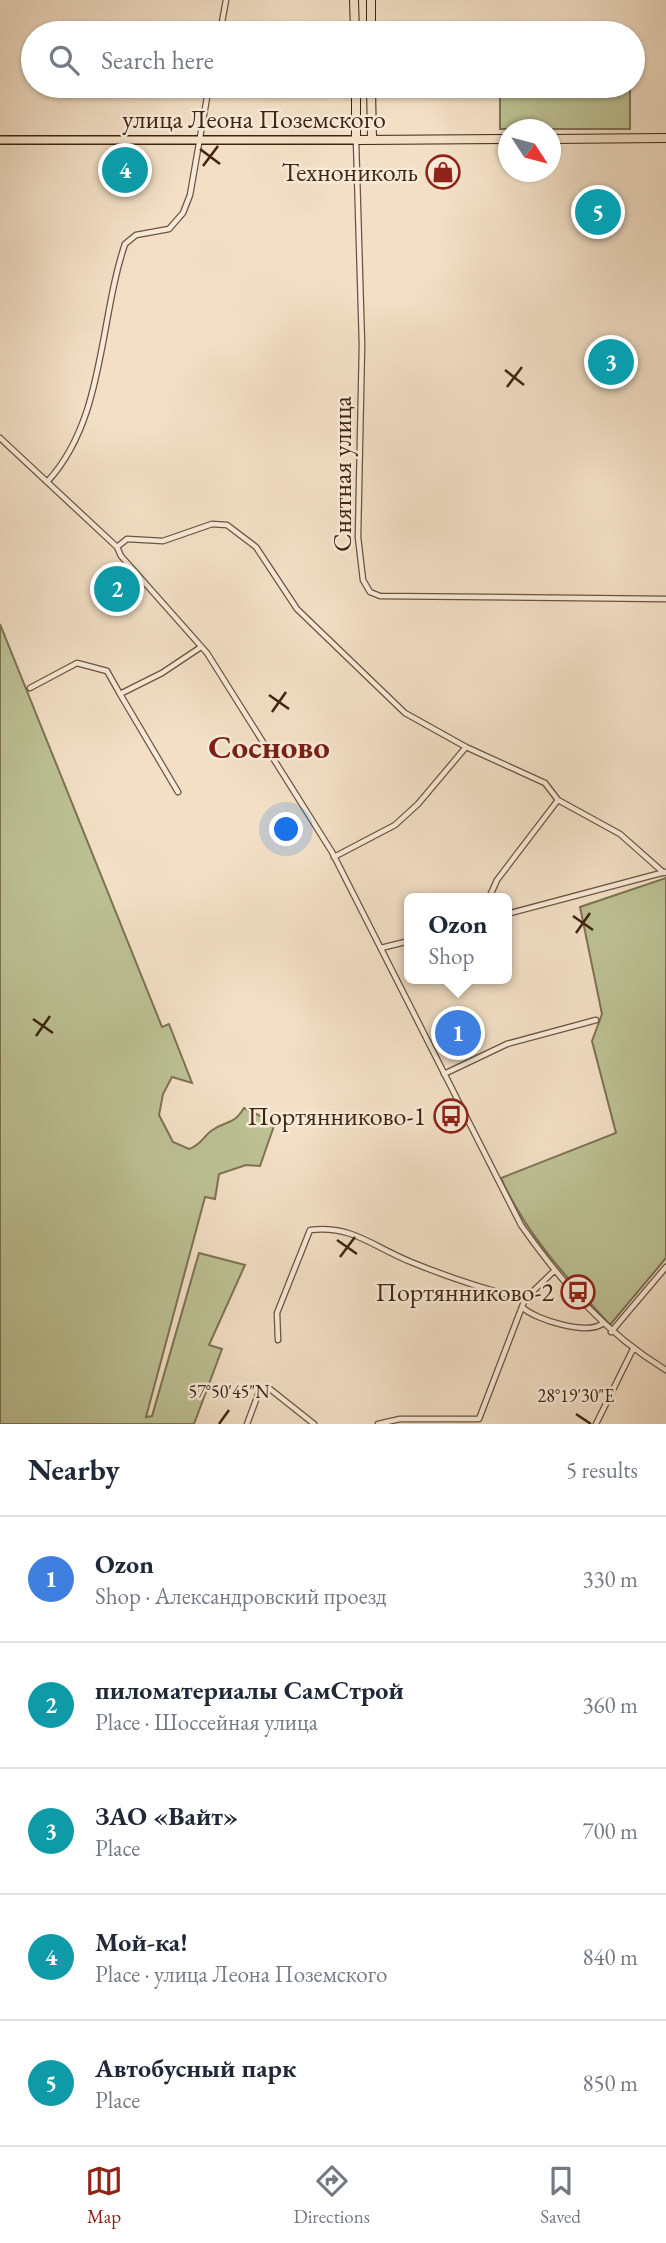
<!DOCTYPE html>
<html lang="en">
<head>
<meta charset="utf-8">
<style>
  :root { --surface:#fff; --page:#f2f2f3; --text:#1f2937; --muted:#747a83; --line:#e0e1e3; --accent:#8f2418 }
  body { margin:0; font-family:"EB Garamond",serif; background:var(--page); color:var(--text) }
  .compass { position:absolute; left:498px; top:119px; width:63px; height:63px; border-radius:50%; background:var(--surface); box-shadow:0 2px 5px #0004; rotate:126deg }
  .you { position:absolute; left:287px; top:830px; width:24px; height:24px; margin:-18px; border:5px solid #fff; border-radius:50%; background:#1a73e8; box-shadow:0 0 0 10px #1a73e833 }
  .badge { display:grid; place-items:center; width:46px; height:46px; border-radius:50%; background:var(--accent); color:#fff; font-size:23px; font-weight:700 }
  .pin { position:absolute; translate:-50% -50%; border:4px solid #fff; box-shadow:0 2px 7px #0006 }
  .popup { position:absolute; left:404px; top:893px; width:108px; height:91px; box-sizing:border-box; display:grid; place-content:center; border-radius:10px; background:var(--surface); filter:drop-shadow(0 2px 5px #0005); font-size:23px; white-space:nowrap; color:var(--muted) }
  .popup b { font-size:26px; color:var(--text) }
  .popup::after { content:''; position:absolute; left:50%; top:100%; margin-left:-14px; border:14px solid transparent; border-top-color:var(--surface) }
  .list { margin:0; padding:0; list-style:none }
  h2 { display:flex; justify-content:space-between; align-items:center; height:91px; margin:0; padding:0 28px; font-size:30px }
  h2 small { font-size:23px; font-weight:400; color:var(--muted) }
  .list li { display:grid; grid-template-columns:46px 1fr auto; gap:21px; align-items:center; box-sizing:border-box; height:126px; padding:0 28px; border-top:2px solid var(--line) }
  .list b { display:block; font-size:26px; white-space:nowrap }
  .list p { margin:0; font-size:23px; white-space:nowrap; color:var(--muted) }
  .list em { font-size:23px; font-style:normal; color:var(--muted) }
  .icon { flex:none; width:38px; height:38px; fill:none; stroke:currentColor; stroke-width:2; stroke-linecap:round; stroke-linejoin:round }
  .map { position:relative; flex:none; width:666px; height:1424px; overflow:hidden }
  .search { position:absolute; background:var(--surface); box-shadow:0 2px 5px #0004; left:21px; right:21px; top:21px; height:77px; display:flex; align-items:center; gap:18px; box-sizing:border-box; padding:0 24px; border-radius:38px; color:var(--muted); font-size:26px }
  .sheet { height:721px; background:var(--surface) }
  nav { display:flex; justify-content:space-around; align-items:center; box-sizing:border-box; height:98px; border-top:2px solid var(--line); background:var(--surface); font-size:19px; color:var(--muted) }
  nav a { display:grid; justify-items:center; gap:4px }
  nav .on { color:var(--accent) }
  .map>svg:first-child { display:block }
</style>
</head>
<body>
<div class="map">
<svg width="666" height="1424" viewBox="0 0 666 1424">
  <rect width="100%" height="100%" fill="#f2dfc5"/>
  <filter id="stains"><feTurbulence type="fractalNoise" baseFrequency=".00286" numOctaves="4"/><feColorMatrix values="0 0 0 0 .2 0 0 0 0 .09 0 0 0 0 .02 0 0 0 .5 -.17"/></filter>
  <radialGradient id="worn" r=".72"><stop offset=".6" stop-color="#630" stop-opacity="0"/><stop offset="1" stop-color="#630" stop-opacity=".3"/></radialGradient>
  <!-- green -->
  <path fill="#bcc194" stroke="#7e7252" stroke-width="2" d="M500,86H630V129H500Z
    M0,624L162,1027L169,1024L192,1083L172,1077L163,1094L159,1115L173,1142L189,1149C201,1145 202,1138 211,1131C226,1120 233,1126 244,1108L275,1123L260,1166L246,1165L219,1174L215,1199L205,1197L146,1417L152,1416L199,1253L245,1265L209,1345L222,1349L194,1424H0Z
    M666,878V1258L610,1325C569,1280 526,1235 501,1178L616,1133L592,1041L602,1014L580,907Z"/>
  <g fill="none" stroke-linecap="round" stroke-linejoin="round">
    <defs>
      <path id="minor" d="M220,33L226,0
        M356,140L362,345L358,537L363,580L370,592L380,596L666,599
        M0,438L117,547L121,556L207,653L332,852L521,1225C562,1283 605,1333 666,1370
        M47,482C105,420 99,320 125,244L136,235L169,229L183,213L190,195L209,86
        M117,547L127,539L163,541L212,524L227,525L256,547L297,609L405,713L466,747L545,783L558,800L620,834L664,873
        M30,688L77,663L107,671L120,694
        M178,792L120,694L162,673L201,647
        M334,857L395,825L418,804L466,747
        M489,898L497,880L558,800
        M507,914L665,872
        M381,948L409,941
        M444,1074L507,1044L596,1020
        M523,1308C537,1320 586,1335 602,1324
        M611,1332L666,1267
        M278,1340L277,1313L310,1230C353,1225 373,1247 411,1262C448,1277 486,1290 525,1299L554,1271
        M247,1424L259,1392L270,1389L314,1424
        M378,1424L400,1419H479L525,1299
        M596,1424L633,1349"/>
      <path id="primary" d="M0,140H356"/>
      <path id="trunk" d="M354,0L355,33
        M371,0V33
        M356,86V140L508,139
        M371,86L372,140
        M550,139L666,138"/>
    </defs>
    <!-- minor casing -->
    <use href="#minor" stroke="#6c533d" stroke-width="7"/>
    <!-- primary casing -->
    <use href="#primary" stroke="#402410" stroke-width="10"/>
    <!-- trunk casing -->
    <use href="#trunk" stroke="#402410" stroke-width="10"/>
    <!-- minor -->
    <use href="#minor" stroke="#f7ead9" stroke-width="4.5"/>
    <!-- primary -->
    <use href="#primary" stroke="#f2dfc5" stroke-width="7"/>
    <!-- trunk -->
    <use href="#trunk" stroke="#f2dfc5" stroke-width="8"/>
  </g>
  <!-- ticks -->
  <path fill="none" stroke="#402410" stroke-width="2.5" d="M200,149L220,164M203,166L218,146M505,370L524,385M507,387L522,367M269,695L289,709M272,712L286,692M573,916L593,930M576,933L590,913M33,1019L53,1033M36,1036L50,1016M337,1240L357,1254M340,1257L355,1237M576,1414L591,1424M219,1424L229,1410"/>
  <!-- icons -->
  <defs>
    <symbol id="shop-ring" viewBox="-11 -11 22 22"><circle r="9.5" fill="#f7ead9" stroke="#8f2418" stroke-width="1.5"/><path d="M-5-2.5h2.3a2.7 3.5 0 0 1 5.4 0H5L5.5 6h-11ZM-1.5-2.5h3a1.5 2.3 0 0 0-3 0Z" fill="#8f2418"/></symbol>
    <symbol id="bus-ring" viewBox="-11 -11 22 22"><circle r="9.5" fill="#f7ead9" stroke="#8f2418" stroke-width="1.5"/><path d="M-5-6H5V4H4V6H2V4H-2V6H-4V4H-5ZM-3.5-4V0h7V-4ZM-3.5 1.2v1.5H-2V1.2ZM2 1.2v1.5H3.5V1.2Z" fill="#8f2418"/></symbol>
  </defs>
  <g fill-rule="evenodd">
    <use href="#shop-ring" x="424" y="153" width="38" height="38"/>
    <use href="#bus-ring" x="432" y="1097" width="38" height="38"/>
    <use href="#bus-ring" x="559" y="1273" width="38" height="38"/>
  </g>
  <g text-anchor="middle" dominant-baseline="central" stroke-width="5" stroke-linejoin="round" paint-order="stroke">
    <!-- street labels -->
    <g font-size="26" fill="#402410" stroke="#f7ead9">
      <text x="254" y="119">улица Леона Поземского</text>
      <text transform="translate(342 474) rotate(-90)">Снятная улица</text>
    </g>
    <!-- poi labels -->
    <g font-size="26" fill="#402410" stroke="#f7ead9" text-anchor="end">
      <text x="418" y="172">Технониколь</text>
      <text x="426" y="1116">Портянниково-1</text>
      <text x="554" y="1292">Портянниково-2</text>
    </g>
    <!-- district labels -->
    <g font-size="33" font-weight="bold" fill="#7a1f14" stroke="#f7ead9">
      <text x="269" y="746">Сосново</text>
    </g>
  </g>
  <g font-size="18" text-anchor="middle" fill="#402410" stroke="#f7ead9" stroke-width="5" stroke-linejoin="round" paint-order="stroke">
    <text x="229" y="1398">57°50'45"N</text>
    <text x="576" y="1402">28°19'30"E</text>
  </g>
  <rect width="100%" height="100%" filter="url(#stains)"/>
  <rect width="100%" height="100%" fill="url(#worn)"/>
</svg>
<svg class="compass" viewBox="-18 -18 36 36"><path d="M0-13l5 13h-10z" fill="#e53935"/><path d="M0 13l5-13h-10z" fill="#747a83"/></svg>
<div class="you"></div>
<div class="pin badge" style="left:458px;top:1033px;background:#3f7fe0">1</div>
<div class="popup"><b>Ozon</b>Shop</div>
<div class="pin badge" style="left:117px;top:589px;background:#0f9aa8">2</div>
<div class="pin badge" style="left:611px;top:362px;background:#0f9aa8">3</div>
<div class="pin badge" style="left:125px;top:170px;background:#0f9aa8">4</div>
<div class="pin badge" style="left:598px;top:212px;background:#0f9aa8">5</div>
<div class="search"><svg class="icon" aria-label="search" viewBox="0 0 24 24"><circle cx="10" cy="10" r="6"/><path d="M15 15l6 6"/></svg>Search here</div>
</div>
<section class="sheet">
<h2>Nearby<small>5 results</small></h2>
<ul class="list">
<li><span class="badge" style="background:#3f7fe0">1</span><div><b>Ozon</b><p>Shop · Александровский проезд</p></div><em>330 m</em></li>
<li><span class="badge" style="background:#0f9aa8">2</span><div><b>пиломатериалы СамСтрой</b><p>Place · Шоссейная улица</p></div><em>360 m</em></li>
<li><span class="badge" style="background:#0f9aa8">3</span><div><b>ЗАО «Вайт»</b><p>Place</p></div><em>700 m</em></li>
<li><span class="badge" style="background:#0f9aa8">4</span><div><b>Мой-ка!</b><p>Place · улица Леона Поземского</p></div><em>840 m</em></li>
<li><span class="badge" style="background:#0f9aa8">5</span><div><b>Автобусный парк</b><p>Place</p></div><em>850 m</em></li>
</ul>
</section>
<nav>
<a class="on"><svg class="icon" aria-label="map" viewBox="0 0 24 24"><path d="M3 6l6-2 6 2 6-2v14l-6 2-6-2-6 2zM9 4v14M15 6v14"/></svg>Map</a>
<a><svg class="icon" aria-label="directions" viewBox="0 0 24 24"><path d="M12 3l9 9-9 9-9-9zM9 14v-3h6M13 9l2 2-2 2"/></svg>Directions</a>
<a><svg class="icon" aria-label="saved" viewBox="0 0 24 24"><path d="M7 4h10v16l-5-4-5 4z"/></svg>Saved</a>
</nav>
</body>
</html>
